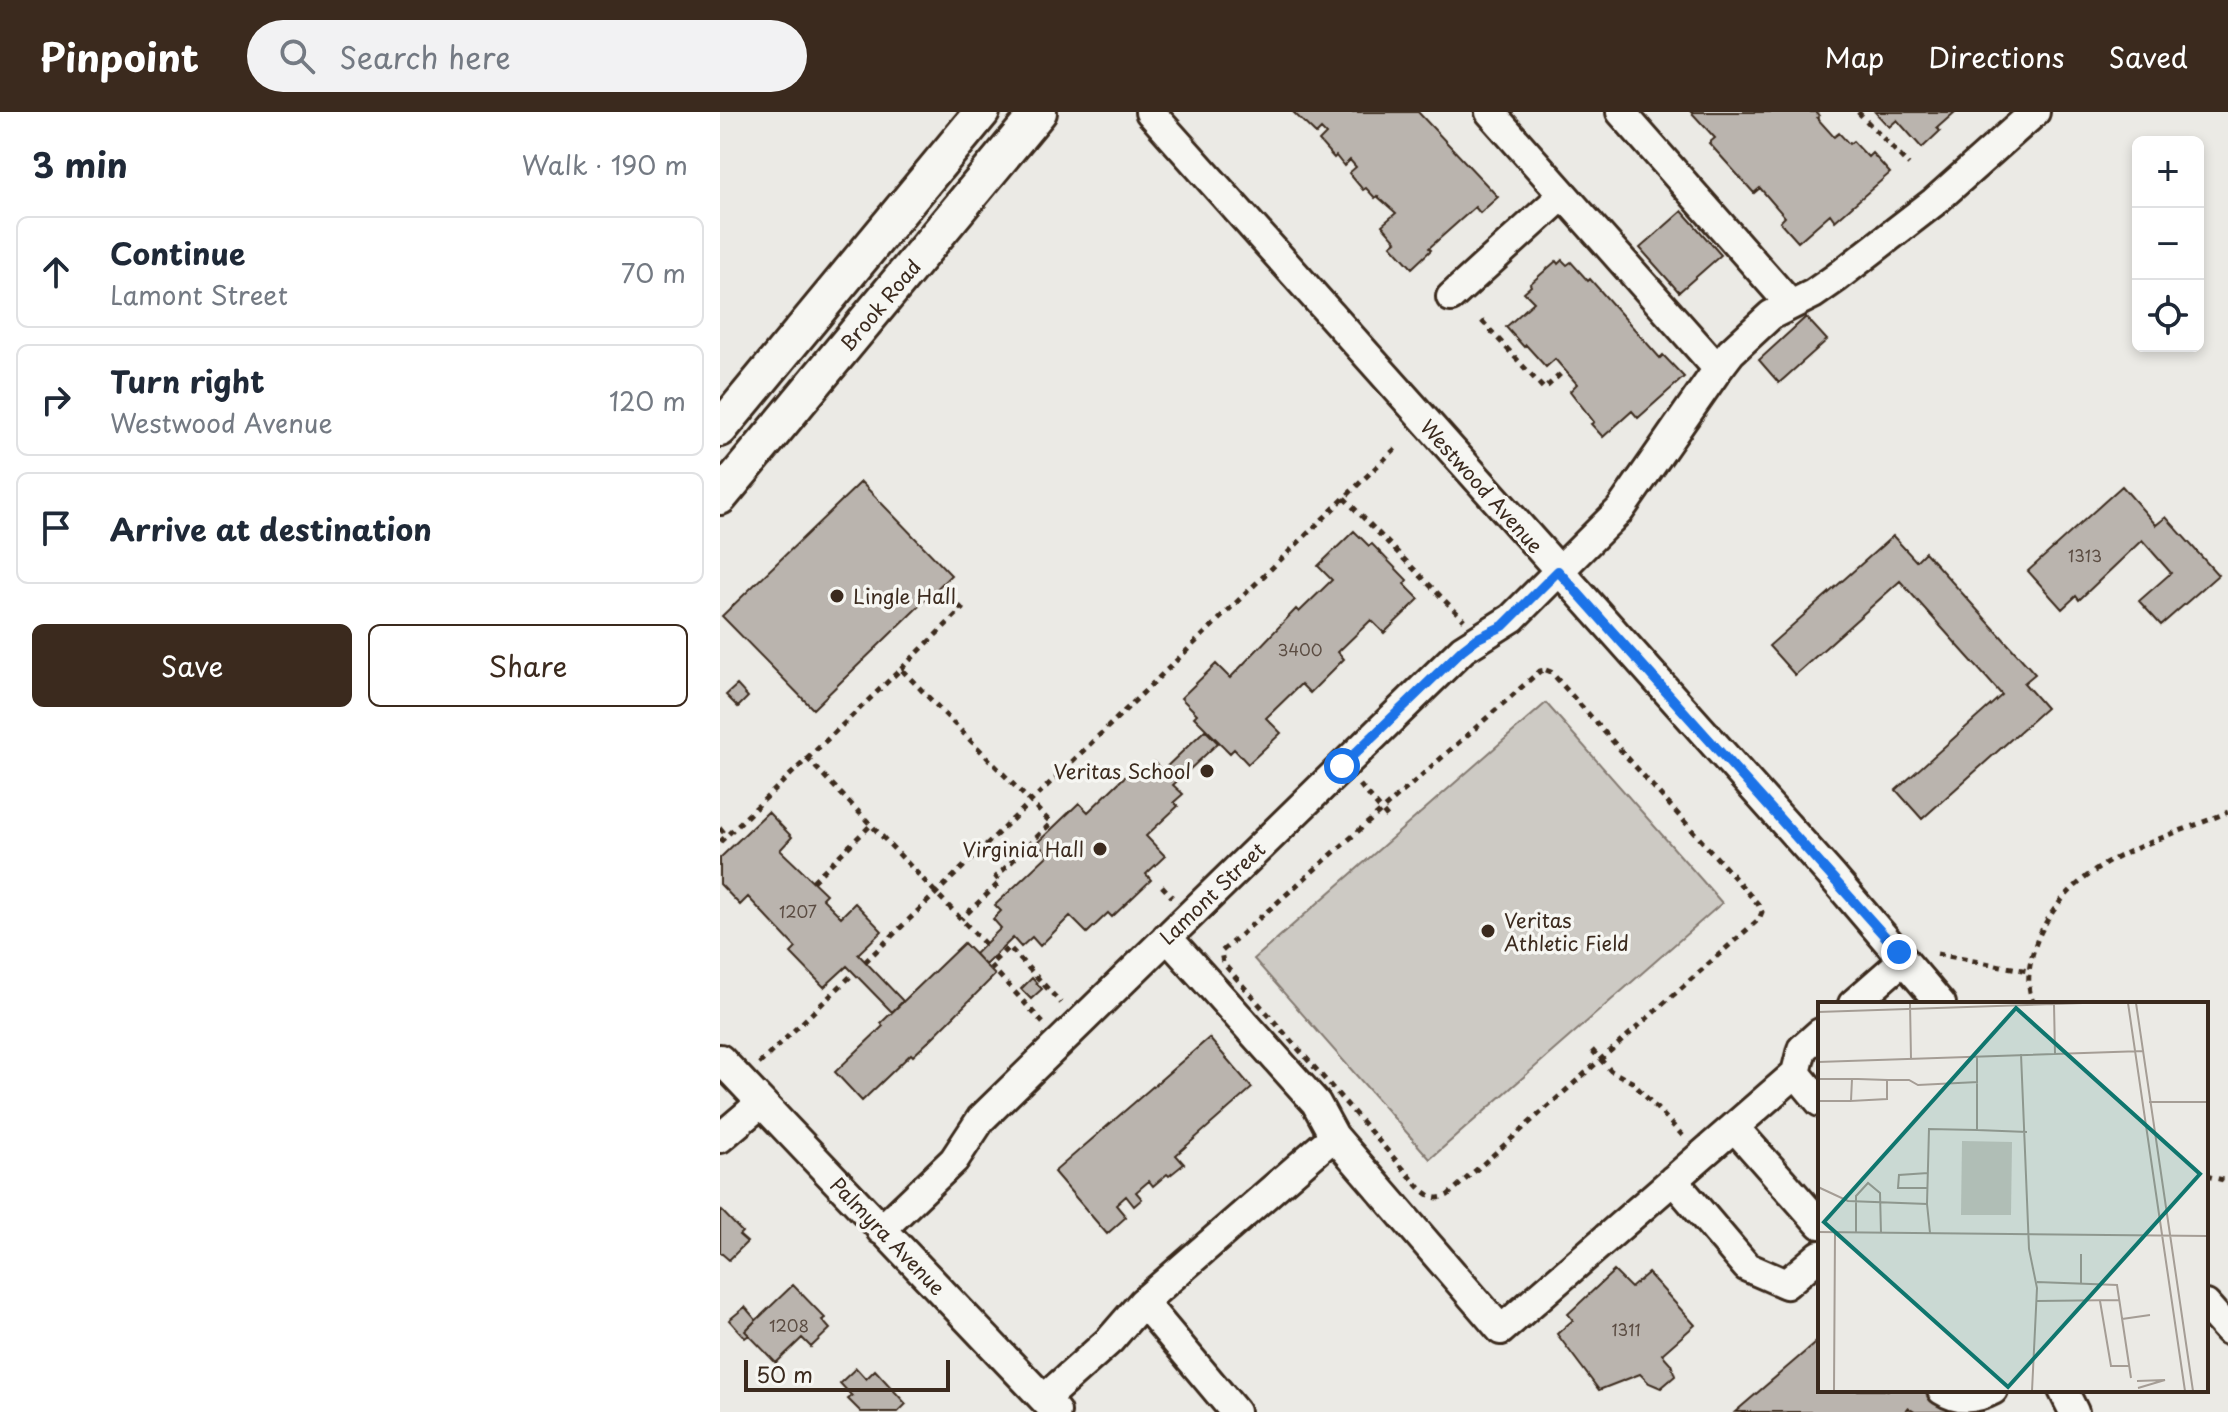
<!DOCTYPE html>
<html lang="en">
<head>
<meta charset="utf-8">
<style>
  :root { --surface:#fff; --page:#f2f2f3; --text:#1f2937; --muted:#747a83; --line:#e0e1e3; --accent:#3b2a1e }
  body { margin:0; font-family:"Playpen Sans",sans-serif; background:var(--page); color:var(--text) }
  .controls { position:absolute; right:24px; top:24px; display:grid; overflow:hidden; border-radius:12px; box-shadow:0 4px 12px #0003 }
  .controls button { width:72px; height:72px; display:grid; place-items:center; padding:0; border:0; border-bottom:2px solid var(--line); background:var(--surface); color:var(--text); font:40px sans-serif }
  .scale { position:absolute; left:24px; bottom:20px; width:206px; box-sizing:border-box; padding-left:8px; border:4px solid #3b2a1e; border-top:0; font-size:22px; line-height:28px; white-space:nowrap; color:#3b2a1e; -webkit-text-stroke:6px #f6f6f2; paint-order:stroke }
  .stop { position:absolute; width:24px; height:24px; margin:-18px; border:6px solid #1a73e8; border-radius:50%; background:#fff }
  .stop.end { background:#1a73e8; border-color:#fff; box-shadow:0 2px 8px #0008 }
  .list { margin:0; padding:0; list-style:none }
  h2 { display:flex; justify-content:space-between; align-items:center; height:104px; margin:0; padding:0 32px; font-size:34px }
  h2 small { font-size:26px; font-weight:400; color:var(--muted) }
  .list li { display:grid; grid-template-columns:52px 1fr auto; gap:24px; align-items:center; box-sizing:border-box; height:112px; margin:0 16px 16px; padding:0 16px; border:2px solid var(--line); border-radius:12px }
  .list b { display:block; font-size:30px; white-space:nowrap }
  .list p { margin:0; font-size:26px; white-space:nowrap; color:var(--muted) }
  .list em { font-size:26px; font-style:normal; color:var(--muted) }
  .actions { display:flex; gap:16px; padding:24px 32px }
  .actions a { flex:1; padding:18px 0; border:2px solid var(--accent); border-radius:12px; text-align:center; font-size:28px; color:var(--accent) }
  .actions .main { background:var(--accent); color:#fff }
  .icon { flex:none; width:44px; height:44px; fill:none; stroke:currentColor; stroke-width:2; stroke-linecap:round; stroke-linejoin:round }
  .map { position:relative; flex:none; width:1508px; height:1300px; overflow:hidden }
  header { display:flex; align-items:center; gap:48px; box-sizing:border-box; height:112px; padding:0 40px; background:var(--accent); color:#fff }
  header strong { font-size:38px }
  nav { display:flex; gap:44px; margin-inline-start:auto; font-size:28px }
  .search { width:560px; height:72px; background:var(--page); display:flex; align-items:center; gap:20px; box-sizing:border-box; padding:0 28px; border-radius:44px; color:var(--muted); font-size:30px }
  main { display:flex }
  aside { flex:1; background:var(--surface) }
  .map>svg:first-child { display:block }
</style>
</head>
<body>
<header>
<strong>Pinpoint</strong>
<div class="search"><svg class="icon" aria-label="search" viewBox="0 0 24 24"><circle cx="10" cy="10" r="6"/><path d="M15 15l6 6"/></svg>Search here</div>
<nav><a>Map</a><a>Directions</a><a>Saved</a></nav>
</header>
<main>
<aside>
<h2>3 min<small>Walk · 190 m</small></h2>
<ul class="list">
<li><svg class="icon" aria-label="ahead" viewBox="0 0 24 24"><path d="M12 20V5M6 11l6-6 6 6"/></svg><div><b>Continue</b><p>Lamont Street</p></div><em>70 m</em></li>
<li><svg class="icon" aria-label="right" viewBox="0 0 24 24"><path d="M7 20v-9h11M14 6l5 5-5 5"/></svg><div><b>Turn right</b><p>Westwood Avenue</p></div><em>120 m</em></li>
<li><svg class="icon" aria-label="arrive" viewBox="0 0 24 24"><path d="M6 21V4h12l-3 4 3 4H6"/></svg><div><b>Arrive at destination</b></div></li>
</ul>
<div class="actions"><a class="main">Save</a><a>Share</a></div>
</aside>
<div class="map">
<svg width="1508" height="1300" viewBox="0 0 1508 1300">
  <rect width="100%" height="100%" fill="#ebeae5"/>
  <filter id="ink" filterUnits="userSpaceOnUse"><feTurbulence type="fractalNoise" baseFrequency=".0125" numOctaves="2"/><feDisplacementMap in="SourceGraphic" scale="16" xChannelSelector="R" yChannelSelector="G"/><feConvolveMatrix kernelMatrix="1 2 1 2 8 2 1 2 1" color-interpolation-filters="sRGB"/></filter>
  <g filter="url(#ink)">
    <!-- green -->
    <path fill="#cdcac4" stroke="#847a71" stroke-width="2" d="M826,591L1002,791L710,1047L534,847Z"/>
    <!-- building -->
    <path fill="#bab4ae" stroke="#3b2a1e" stroke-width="2" d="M573,0H698L778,85L760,101L755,95L709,136L711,138L692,156L671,133L676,129L662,113L676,101L657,84L655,86L646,76L643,78L629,61L636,55L630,48L624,54L616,44L614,46L599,29L606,22L601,17L596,22Z
      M971,0H1096L1099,4L1097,6L1114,25L1119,21L1129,32L1133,29L1148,45L1152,41L1170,61L1115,109L1110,102L1078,130L1060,110L1065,105L1040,76L1034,81L989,31L995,26Z
      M1155,0H1235L1217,16L1220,19L1202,36L1177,8L1169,15Z
      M962,99L1001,143L959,180L920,136Z
      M842,148L847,153L851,150L868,169L870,167L940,246L943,243L964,265L918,306L912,299L883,325L871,312L874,310L850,279L857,272L835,247L826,255L806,233L804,235L786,215L814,190L804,180L811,174L810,172L836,149L838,152Z
      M1086,205L1107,228L1059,271L1039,248Z
      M141,370L231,463L93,597L2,504Z
      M1402,374L1436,413L1446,405L1498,463L1441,513L1419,489L1451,461L1422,428L1359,488L1356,484L1342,497L1308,459Z
      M634,419L649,434L652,432L687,468L684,472L699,487L664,521L651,508L618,540L624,547L590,581L581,572L546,606L561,621L528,652L514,637L510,641L474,605L477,602L461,586L496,552L510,566L576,497L579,500L612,468L598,454Z
      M1173,424L1196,449L1205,440L1315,562L1304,571L1326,596L1202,707L1176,678L1282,583L1180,469L1075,563L1049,534Z
      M17,573L28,585L18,595L6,583Z
      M485,618L498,631L453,673L463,682L454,690L458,694L426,724L445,744L426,762L431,768L392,805L388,801L367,821L350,804L320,834L312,825L301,835L293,826L265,853L255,842L281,816L273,807L281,799L275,793L328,743L317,731L359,691L368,700L417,653L423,660L434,650L442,659Z
      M48,700L72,725L60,738L106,782L102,786L121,805L135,791L162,819L138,842L183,889L172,900L127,854L104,875L71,841L76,836L28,785L20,793L0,772V746Z
      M244,831L275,863L209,929L193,944L191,942L142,989L115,960L163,914L161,911Z
      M312,866L322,877L311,887L301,877Z
      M489,926L532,976L456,1043L464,1052L449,1064L447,1062L433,1074L429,1069L416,1080L422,1087L414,1094L406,1084L396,1093L406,1105L387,1122L334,1060Z
      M0,1097L22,1120L19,1123L27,1130L9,1148L0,1140Z
      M894,1159L911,1176L928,1161L975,1213L942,1242L951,1252L955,1264L941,1276L929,1271L920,1262L879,1278L837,1222L853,1208L848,1202Z
      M73,1173L105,1206L102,1208L110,1217L91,1235L82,1226L56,1251L25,1219Z
      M25,1195L36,1208L25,1219L29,1223L25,1226L9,1208Z
      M1100,1227V1278H1208L1236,1291L1233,1300H1195L1188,1296L1185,1300H1015Z
      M136,1256L146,1267L155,1258L186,1292L178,1300H141L128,1287L132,1284L120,1271Z"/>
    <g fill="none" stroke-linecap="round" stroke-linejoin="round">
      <defs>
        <path id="minor" d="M430,0L1111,763L1221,892
          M770,0L998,257
          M901,0L1070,192
          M731,185L843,83
          M447,825L596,991L614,1024
          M1133,892L1182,849
          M1100,921L1082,937L1076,961L1100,990
          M0,947L336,1300
          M1014,1015L1100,1112
          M0,1026L41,991
          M953,1068L1027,1155L1066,1172L1100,1143
          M161,1118L234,1048L261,1007L743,537L792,506L900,398L998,257L1011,240L1051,203L1093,182L1116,166L1214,90L1315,0
          M423,1190L515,1300
          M1486,1193L1508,1218
          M1222,1278C1239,1289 1256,1287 1273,1278
          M1343,1278L1354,1300
          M324,1287L390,1228L423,1190L614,1024L781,1218L1076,961"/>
        <path id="major" d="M0,317L262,0
          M0,385L319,0"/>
      </defs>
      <!-- minor casing -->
      <use href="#minor" stroke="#3b2a1e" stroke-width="34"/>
      <!-- major casing -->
      <use href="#major" stroke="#3b2a1e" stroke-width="40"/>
      <!-- path -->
      <path stroke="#3b2a1e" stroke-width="5" stroke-dasharray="6 6" stroke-linecap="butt" d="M1138,0L1189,53
        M762,209L824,277L845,258
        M624,386L744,508
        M181,557L242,497L225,479
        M826,558L831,560L1038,792L1042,800L1039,807L728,1083C716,1089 711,1085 701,1077L503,851L501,840L820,559Z
        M87,646L265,832
        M640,673L668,706
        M0,716L6,723
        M0,730L181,557L331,711L276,765L280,770L241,807
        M93,769L151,713
        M442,774L452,785
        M1217,842L1308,859
        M145,850L678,334
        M1314,892C1304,871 1310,846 1318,826C1354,745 1434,732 1508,700
        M323,911L270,853L289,835L341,891
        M872,938L891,959L912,970L964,1025
        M39,952L134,861
        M1486,1064L1508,1069"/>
      <!-- minor -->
      <use href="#minor" stroke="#f6f6f2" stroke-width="28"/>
      <!-- major -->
      <use href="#major" stroke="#f6f6f2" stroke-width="34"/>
    </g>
  </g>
  <g fill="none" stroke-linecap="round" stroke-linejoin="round" filter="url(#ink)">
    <!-- route -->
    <path stroke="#1a73e8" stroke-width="10" d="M622,654L743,537L756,527L783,514L838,459L1179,840"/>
  </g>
  <!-- markers -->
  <g fill="#3b2a1e" stroke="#f6f6f2" stroke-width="3">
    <circle cx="117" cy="484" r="8"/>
    <circle cx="487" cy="659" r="8"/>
    <circle cx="380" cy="737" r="8"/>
    <circle cx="768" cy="819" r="8"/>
  </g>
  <g text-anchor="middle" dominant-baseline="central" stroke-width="7" stroke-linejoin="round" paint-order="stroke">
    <!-- number labels -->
    <g font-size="16" fill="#5b4c42">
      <text x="1365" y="443">1313</text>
      <text x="580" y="537">3400</text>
      <text x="78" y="799">1207</text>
      <text x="69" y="1213">1208</text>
      <text x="906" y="1217">1311</text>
    </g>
    <!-- street labels -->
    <g font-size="20" fill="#3b2a1e" stroke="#f6f6f2">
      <text transform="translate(160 193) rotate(-50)">Brook Road</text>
      <text transform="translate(762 374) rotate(48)">Westwood Avenue</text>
      <text transform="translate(492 781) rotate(-44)">Lamont Street</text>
      <text transform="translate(168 1124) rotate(46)">Palmyra Avenue</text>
    </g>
    <!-- poi labels -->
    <g font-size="20" fill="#3b2a1e" stroke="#f6f6f2" text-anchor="start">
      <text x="133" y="484">Lingle Hall</text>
      <text x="471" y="659" text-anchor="end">Veritas School</text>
      <text x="364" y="737" text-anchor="end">Virginia Hall</text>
      <text x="784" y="808">Veritas<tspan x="784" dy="23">Athletic Field</tspan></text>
    </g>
  </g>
  <!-- overview -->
  <g transform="translate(1098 890)">
    <rect width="390" height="390" fill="#ebeae5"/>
    <path d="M144,139L194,140L193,213H143Z" fill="#cdcac4"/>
    <path fill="none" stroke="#a59d95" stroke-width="2" d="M92,1L93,57M310,1L367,389M318,1L375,389M236,2L237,52M0,10L265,1M203,52L211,247L219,286L214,389M0,60L325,49M0,77H40L69,78V97L33,99L34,77M69,78H91L100,83L160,80M0,99H33M331,100H390M159,128L209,130M0,185L30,199L109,202L112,231M109,186H80L81,173L110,171M109,202L111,127L159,128V54M0,230L390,234M38,230V194L50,181L62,191L63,231M263,252V281M219,280L299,283L313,376M219,299L301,298M282,299L293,364H311M304,317L332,313M319,379L347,378L320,386M16,389L17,230"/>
    <path fill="#0f766e" fill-opacity="0.15" stroke="#0f766e" stroke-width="4" d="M198,6L382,172L190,385L6,220Z"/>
    <rect width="390" height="390" fill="none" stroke="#3b2a1e" stroke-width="4"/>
  </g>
</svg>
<div class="controls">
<button>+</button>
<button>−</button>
<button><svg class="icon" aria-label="locate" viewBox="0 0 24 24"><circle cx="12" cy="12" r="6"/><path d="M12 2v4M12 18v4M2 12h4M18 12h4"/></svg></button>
</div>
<div class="scale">50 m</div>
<div class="stop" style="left:622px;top:654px"></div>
<div class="stop end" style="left:1179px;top:840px"></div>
</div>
</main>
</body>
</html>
